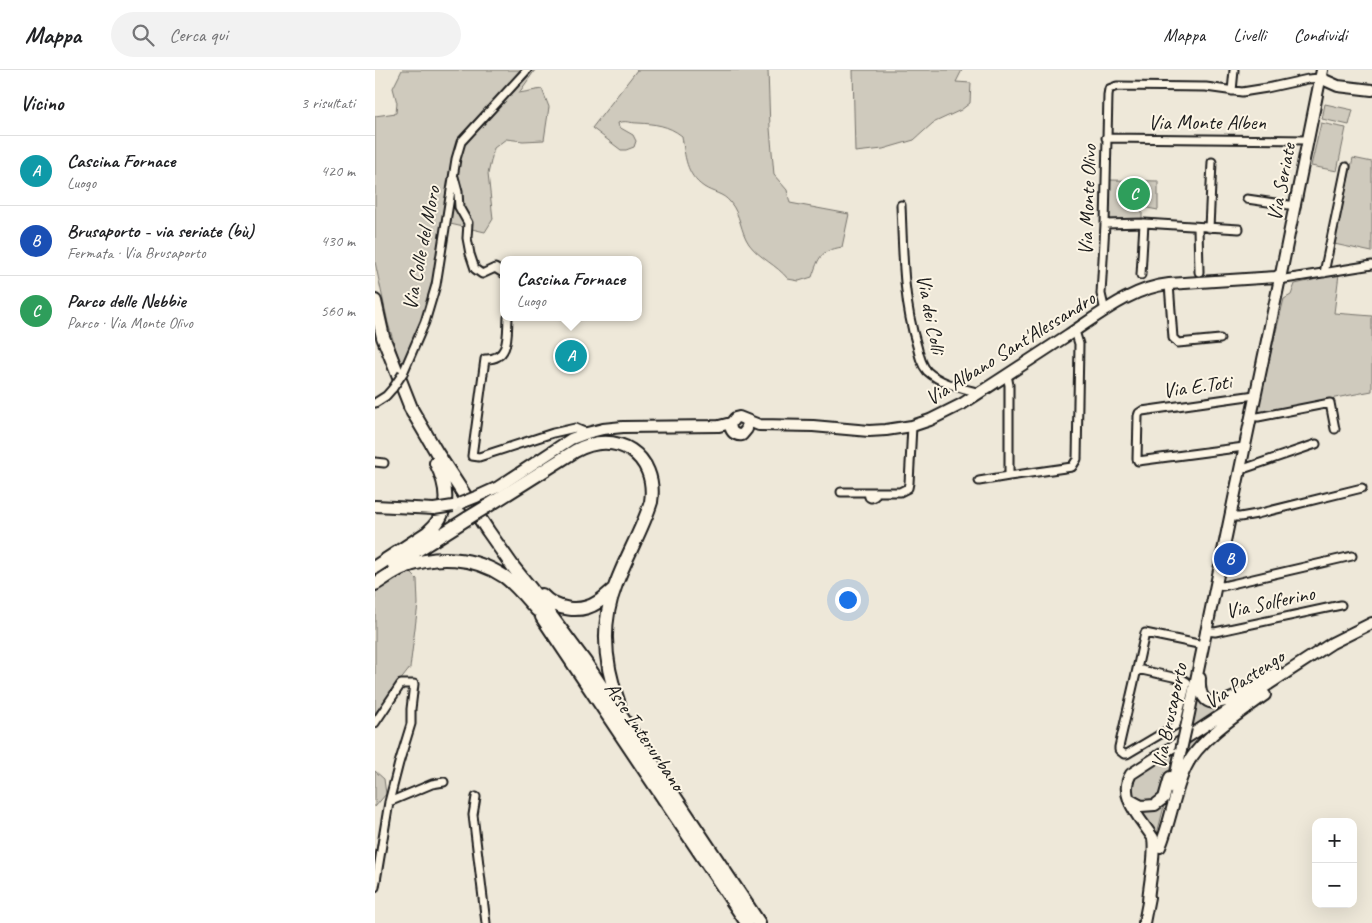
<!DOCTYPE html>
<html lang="it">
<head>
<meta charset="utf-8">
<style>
  :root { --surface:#fff; --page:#f2f2f2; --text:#202124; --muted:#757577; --line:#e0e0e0; --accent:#0b8043 }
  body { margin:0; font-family:Caveat,sans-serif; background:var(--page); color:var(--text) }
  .controls { position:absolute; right:15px; bottom:15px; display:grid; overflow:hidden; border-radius:10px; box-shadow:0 5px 20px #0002 }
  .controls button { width:45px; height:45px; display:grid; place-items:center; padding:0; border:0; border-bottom:1px solid var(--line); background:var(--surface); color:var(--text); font:25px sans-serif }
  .you { position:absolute; left:472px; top:529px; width:18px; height:18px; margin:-12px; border:4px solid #fff; border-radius:50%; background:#1a73e8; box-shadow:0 0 0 8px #1a73e833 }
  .badge { display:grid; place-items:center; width:32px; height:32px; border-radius:50%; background:var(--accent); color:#fff; font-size:16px; font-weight:700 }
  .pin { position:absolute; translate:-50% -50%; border:2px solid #fff; box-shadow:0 1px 5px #0006 }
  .popup { position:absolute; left:125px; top:186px; width:142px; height:65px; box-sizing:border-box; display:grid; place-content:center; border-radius:10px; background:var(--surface); filter:drop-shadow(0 1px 4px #0005); font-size:16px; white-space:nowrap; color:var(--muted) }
  .popup b { font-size:19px; color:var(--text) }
  .popup::after { content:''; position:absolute; left:50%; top:100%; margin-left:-10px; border:10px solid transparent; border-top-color:var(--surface) }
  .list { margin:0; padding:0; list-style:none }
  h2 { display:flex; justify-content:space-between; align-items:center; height:65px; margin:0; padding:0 20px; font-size:21px }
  h2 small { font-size:16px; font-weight:400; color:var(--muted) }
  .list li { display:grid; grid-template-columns:32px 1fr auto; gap:15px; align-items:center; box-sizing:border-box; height:70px; padding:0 20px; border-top:1px solid var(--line) }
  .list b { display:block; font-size:19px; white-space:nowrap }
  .list p { margin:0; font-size:16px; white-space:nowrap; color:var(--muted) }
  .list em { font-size:16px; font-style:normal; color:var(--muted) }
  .icon { flex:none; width:28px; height:28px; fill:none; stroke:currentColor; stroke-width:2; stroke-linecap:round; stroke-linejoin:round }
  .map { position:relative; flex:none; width:997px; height:853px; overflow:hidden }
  header { display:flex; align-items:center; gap:30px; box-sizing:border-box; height:70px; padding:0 25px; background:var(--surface); border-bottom:1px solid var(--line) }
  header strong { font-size:24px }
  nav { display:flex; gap:28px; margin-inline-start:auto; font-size:18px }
  .search { width:350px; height:45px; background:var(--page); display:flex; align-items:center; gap:12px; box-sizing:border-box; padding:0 18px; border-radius:28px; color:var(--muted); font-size:19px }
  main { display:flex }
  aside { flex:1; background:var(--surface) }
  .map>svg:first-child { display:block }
</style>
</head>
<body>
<header>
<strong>Mappa</strong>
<div class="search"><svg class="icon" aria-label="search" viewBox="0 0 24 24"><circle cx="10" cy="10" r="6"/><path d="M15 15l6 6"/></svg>Cerca qui</div>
<nav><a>Mappa</a><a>Livelli</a><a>Condividi</a></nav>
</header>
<main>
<aside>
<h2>Vicino<small>3 risultati</small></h2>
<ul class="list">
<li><span class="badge" style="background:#0f9aa8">A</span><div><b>Cascina Fornace</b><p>Luogo</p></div><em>420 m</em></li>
<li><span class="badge" style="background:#1a4fb4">B</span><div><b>Brusaporto - via seriate (bù)</b><p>Fermata · Via Brusaporto</p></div><em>430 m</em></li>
<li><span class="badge" style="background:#2e9e5b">C</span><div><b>Parco delle Nebbie</b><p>Parco · Via Monte Olivo</p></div><em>560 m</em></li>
</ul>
</aside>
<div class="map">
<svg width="997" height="853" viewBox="0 0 997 853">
  <rect width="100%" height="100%" fill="#eee8d9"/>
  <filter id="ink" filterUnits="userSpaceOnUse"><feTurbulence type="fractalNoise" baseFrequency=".02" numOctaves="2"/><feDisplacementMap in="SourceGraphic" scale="10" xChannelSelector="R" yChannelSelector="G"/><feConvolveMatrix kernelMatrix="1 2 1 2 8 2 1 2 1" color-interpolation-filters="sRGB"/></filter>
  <g filter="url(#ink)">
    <!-- green -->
    <path fill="#cfcabd" stroke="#76736c" d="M27,0H160L144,23L167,19L174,37L169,70L148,71L131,69L119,78L113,104L118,149L110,162L71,153L52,241L27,300L13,253L0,192V46L21,43L22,33L18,18Z
      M262,0H393L395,58L399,105L412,120L415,133L474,144L467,177C445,181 444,187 437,207L424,211L413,209C402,195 384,188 374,174C365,161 366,145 355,132C348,123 338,123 329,117C311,105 310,86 307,66C293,55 280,54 263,53C255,53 250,50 243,53L244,57L258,65L261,71L259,77L251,80H246L217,58Z
      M478,0H587L581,12L596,13L595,33L586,40L558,53L539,70L508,79L480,82Z
      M950,34L978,40L974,55L947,49Z
      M946,53L971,58L962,101L936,96Z
      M978,88L997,92V182L959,174Z
      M735,110L783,111V140L767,137V151H734Z
      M964,204L959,243L997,246V321L881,343L909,229L916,225L920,214Z
      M36,503L42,509L43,534L35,598L0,643V521L21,507Z
      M880,618L815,660L823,623L833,633Z
      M869,637L807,695L812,673Z
      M800,681L787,726L773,734L760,729L756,716L761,706Z
      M0,701L9,709L11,724L0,737Z
      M788,734L789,736L781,768L762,738Z"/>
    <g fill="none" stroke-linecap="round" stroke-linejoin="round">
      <defs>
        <path id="street" d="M857,21L859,0
          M731,68L933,70
          M79,107L83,122L84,137L93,153L92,168L95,184L100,199L107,204L120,198L128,203
          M872,129L921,136
          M526,135C528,183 528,231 542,276C544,285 546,294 552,301C566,314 587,318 605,323
          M730,154L769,153L864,159
          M823,157L824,202
          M834,158L837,92
          M949,203L971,97
          M766,205L769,153
          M910,209L997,195
          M794,214L798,268L803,273L845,269
          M730,241L726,224L730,154L733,25L734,19L742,16L831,17L867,22L892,18L933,9L945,8
          M133,247C132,266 135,290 110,289L97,386L104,387L178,363L200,358L212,363
          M28,303L50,252L61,215L81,89L86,72L152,0
          M632,305L634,315V406L697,397L702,389L704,274L700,261
          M0,333L11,326L18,318
          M876,346L883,347L955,333L960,359
          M869,377L763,391L762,389L763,346L764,343L767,341L880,325
          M0,392L9,393
          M865,400L941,374
          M604,411L634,406
          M466,422H525L533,418L534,413L537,356
          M493,422L494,427L496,428L500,426L501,422
          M855,447H865L882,444L987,418
          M841,514L848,516L977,486
          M830,561L840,562L966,535
          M762,599L807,609L812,612L801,655L752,684H749L744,680V677Z
          M762,599L770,563L828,575
          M0,653L26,614H39L36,639V654L24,693L14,732L0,817
          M101,727L98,745L111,853
          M14,732L57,714L69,712"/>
        <path id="secondary" d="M945,8L963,16L997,20
          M906,204L947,0
          M356,353C354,360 359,366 367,365L372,359L371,350
          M101,427L123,417L196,369L212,363L228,359L248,357L344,356L356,353L360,348L364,347L384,355L438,356L494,361L511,360L537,356L555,350L587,334C623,311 658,288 693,265C724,245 756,218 794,214L901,207L906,204
          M0,436L59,439
          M825,608C822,662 883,612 902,602
          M811,658L904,213
          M798,718L806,680
          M755,730L766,736L780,735L789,728L795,707
          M785,777C796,751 799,722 811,697C824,669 865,643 890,625
          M773,832C774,811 781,788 778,768C766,749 742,726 756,704L957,573L997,553
          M769,853L774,827"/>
        <path id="highway" d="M0,231L8,267L38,343
          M35,337L62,383L113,461L139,498L156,519L210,592L384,853
          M111,437L200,381C241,358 283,385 276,432C267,461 250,488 240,517C225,556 230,596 244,634
          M19,495L93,448
          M0,497L52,463C76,443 74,419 61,393
          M0,514C9,509 17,502 27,498C61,484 99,486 130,507C142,516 152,529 162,540
          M167,525C181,540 205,544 223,532C229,528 234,523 239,519
          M167,547L372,853"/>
      </defs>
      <!-- street casing -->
      <use href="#street" stroke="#1c1c1c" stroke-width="11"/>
      <!-- secondary casing -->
      <use href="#secondary" stroke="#1c1c1c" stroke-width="14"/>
      <!-- highway casing -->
      <use href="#highway" stroke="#1c1c1c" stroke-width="16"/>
      <!-- street -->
      <use href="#street" stroke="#fcf5e5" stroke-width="7"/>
      <!-- secondary -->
      <use href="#secondary" stroke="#fcf5e5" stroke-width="10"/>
      <!-- highway -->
      <use href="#highway" stroke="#fcf5e5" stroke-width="12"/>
      <defs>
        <path id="street-bridge" d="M18,318L28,303"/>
        <path id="secondary-bridge" d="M86,433L101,427
          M59,439L78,436
          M806,680L811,658"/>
        <path id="highway-bridge" d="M93,448L111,437"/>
      </defs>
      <!-- street-bridge casing -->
      <use href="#street-bridge" stroke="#1c1c1c" stroke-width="11" stroke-linecap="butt"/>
      <!-- secondary-bridge casing -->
      <use href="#secondary-bridge" stroke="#1c1c1c" stroke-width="14" stroke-linecap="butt"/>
      <!-- highway-bridge casing -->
      <use href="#highway-bridge" stroke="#1c1c1c" stroke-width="16" stroke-linecap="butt"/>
      <!-- street-bridge -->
      <use href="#street-bridge" stroke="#fcf5e5" stroke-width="7"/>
      <!-- secondary-bridge -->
      <use href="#secondary-bridge" stroke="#fcf5e5" stroke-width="10"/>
      <!-- highway-bridge -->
      <use href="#highway-bridge" stroke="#fcf5e5" stroke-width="12"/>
    </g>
  </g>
  <g text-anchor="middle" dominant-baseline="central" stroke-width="4" stroke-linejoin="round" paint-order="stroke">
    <!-- street labels -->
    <g font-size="21" fill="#1c1c1c" stroke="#fcf5e5">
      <text x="832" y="52">Via Monte Alben</text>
      <text transform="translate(906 112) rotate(-79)">Via Seriate</text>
      <text transform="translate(712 130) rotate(-88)">Via Monte Olivo</text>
      <text transform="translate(46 178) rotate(-79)">Via Colle del Moro</text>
      <text transform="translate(556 244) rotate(79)">Via dei Colli</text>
      <text transform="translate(635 278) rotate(-32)">Via Albano Sant'Alessandro</text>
      <text transform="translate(822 316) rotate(-8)">Via E.Toti</text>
      <text transform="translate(895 532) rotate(-12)">Via Solferino</text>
      <text transform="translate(869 609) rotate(-33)">Via Pastengo</text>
      <text transform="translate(794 646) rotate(-78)">Via Brusaporto</text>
      <text transform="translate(270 666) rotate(56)">Asse Interurbano</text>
    </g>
  </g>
</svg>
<div class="controls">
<button>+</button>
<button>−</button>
</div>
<div class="you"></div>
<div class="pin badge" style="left:196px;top:286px;background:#0f9aa8">A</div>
<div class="popup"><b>Cascina Fornace</b>Luogo</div>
<div class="pin badge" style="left:855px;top:489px;background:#1a4fb4">B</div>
<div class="pin badge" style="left:759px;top:124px;background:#2e9e5b">C</div>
</div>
</main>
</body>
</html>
